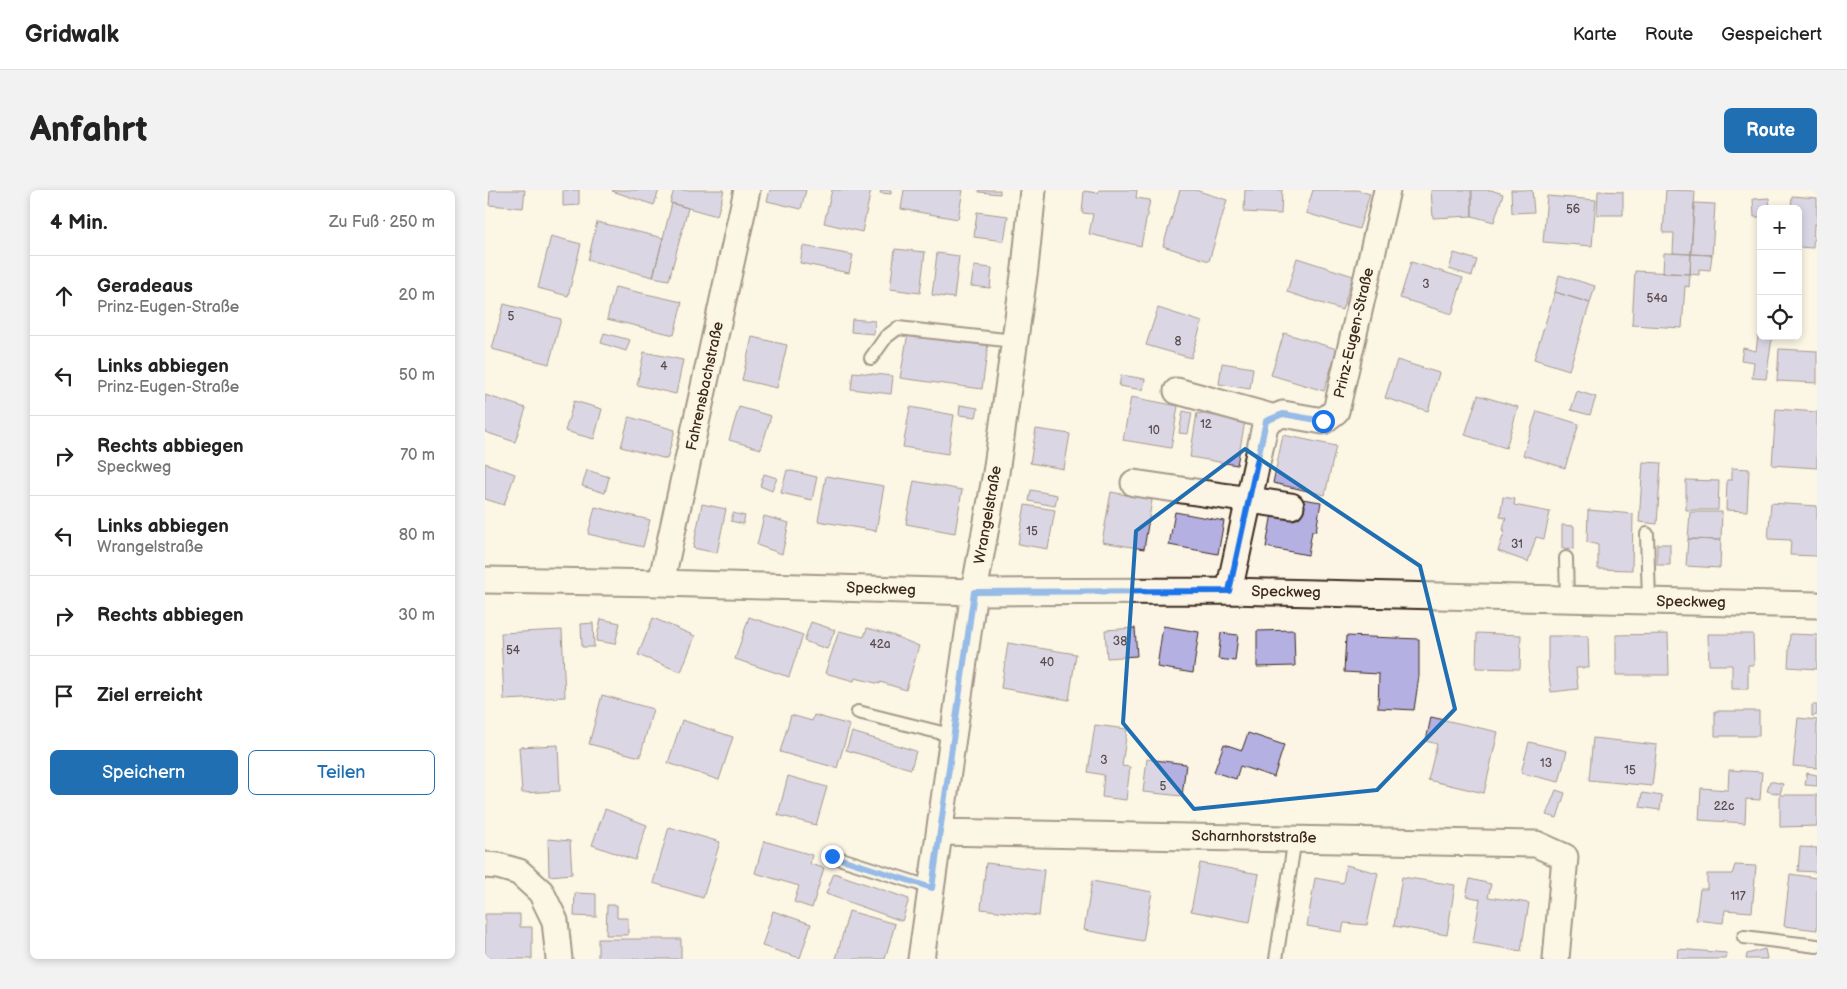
<!DOCTYPE html>
<html lang="de">
<head>
<meta charset="utf-8">
<style>
  :root { --surface:#fff; --page:#f2f2f2; --text:#222; --muted:#767676; --line:#e0e0e0; --accent:#1f6fb2 }
  body { margin:0; font-family:"Balsamiq Sans",sans-serif; background:var(--page); color:var(--text) }
  .controls { position:absolute; right:15px; top:15px; display:grid; overflow:hidden; border-radius:8px; box-shadow:0 2px 8px #0003 }
  .controls button { width:45px; height:45px; display:grid; place-items:center; padding:0; border:0; border-bottom:1px solid var(--line); background:var(--surface); color:var(--text); font:25px sans-serif }
  .stop { position:absolute; width:15px; height:15px; margin:-11px; border:4px solid #1a73e8; border-radius:50%; background:#fff }
  .stop.end { background:#1a73e8; border-color:#fff; box-shadow:0 1px 5px #0008 }
  .list { margin:0; padding:0; list-style:none }
  h2 { display:flex; justify-content:space-between; align-items:center; height:65px; margin:0; padding:0 20px; font-size:21px }
  h2 small { font-size:16px; font-weight:400; color:var(--muted) }
  .list li { display:grid; grid-template-columns:32px 1fr auto; gap:15px; align-items:center; box-sizing:border-box; height:80px; padding:0 20px; border-top:1px solid var(--line) }
  .list b { display:block; font-size:19px; white-space:nowrap }
  .list p { margin:0; font-size:16px; white-space:nowrap; color:var(--muted) }
  .list em { font-size:16px; font-style:normal; color:var(--muted) }
  .actions { display:flex; gap:10px; padding:15px 20px }
  .actions a { flex:1; padding:11px 0; border:1px solid var(--accent); border-radius:8px; text-align:center; font-size:18px; color:var(--accent) }
  .actions .main { background:var(--accent); color:#fff }
  .icon { flex:none; width:28px; height:28px; fill:none; stroke:currentColor; stroke-width:2; stroke-linecap:round; stroke-linejoin:round }
  .map { position:relative; flex:none; width:1332px; height:769px; overflow:hidden; border-radius:8px }
  header { display:flex; align-items:center; gap:30px; box-sizing:border-box; height:70px; padding:0 25px; background:var(--surface); border-bottom:1px solid var(--line) }
  header strong { font-size:24px }
  nav { display:flex; gap:28px; margin-inline-start:auto; font-size:18px }
  .intro { display:flex; align-items:center; justify-content:space-between; box-sizing:border-box; height:120px; padding:0 30px }
  h1 { margin:0; font-size:35px }
  .button { padding:12px 22px; border-radius:8px; background:var(--accent); color:#fff; font-size:18px; font-weight:700 }
  main { display:flex; gap:30px; padding:0 30px }
  aside { flex:1; background:var(--surface); border-radius:8px; box-shadow:0 2px 8px #0003 }
  .map>svg:first-child { display:block }
</style>
</head>
<body>
<header>
<strong>Gridwalk</strong>
<nav><a>Karte</a><a>Route</a><a>Gespeichert</a></nav>
</header>
<div class="intro"><h1>Anfahrt</h1><a class="button">Route</a></div>
<main>
<aside>
<h2>4 Min.<small>Zu Fuß · 250 m</small></h2>
<ul class="list">
<li><svg class="icon" aria-label="ahead" viewBox="0 0 24 24"><path d="M12 20V5M6 11l6-6 6 6"/></svg><div><b>Geradeaus</b><p>Prinz-Eugen-Straße</p></div><em>20 m</em></li>
<li><svg class="icon" aria-label="left" viewBox="0 0 24 24"><path d="M17 20v-9H6M10 6l-5 5 5 5"/></svg><div><b>Links abbiegen</b><p>Prinz-Eugen-Straße</p></div><em>50 m</em></li>
<li><svg class="icon" aria-label="right" viewBox="0 0 24 24"><path d="M7 20v-9h11M14 6l5 5-5 5"/></svg><div><b>Rechts abbiegen</b><p>Speckweg</p></div><em>70 m</em></li>
<li><svg class="icon" aria-label="left" viewBox="0 0 24 24"><path d="M17 20v-9H6M10 6l-5 5 5 5"/></svg><div><b>Links abbiegen</b><p>Wrangelstraße</p></div><em>80 m</em></li>
<li><svg class="icon" aria-label="right" viewBox="0 0 24 24"><path d="M7 20v-9h11M14 6l5 5-5 5"/></svg><div><b>Rechts abbiegen</b></div><em>30 m</em></li>
<li><svg class="icon" aria-label="arrive" viewBox="0 0 24 24"><path d="M6 21V4h12l-3 4 3 4H6"/></svg><div><b>Ziel erreicht</b></div></li>
</ul>
<div class="actions"><a class="main">Speichern</a><a>Teilen</a></div>
</aside>
<div class="map">
<svg width="1332" height="769" viewBox="0 0 1332 769">
  <rect width="100%" height="100%" fill="#fcf5e5"/>
  <filter id="ink" filterUnits="userSpaceOnUse"><feTurbulence type="fractalNoise" baseFrequency=".02" numOctaves="2"/><feDisplacementMap in="SourceGraphic" scale="10" xChannelSelector="R" yChannelSelector="G"/><feConvolveMatrix kernelMatrix="1 2 1 2 8 2 1 2 1" color-interpolation-filters="sRGB"/></filter>
  <g filter="url(#ink)">
    <!-- building -->
    <path fill="#b4b0e2" stroke="#3b2a1e" d="M5,0H40L38,18L4,15Z
      M78,0H94V15L78,16Z
      M128,0H174L169,15L127,1Z
      M189,0H239L232,26L185,13Z
      M285,0H321L316,19L282,11Z
      M347,0H386L377,42L339,33Z
      M396,0H406V4L395,3Z
      M419,0H478L473,29L416,19Z
      M494,0H515V4L494,2Z
      M614,0H652L651,8L665,10L656,56L604,44L608,24L597,23L599,1L613,3Z
      M695,0H710L742,10L724,71L678,56Z
      M760,0H797L796,24L759,22Z
      M828,0H872L885,4L874,39L821,23Z
      M946,0H986L987,26L948,28Z
      M987,0H1006L1018,4L1009,32L987,26Z
      M1026,0H1047L1049,22L1027,23Z
      M1181,0L1210,1L1206,64L1188,63L1189,43H1178Z
      M1113,1L1138,2V25H1112Z
      M1062,6L1111,10L1107,56L1058,52Z
      M1307,6L1332,8V35L1329,34L1328,58L1313,57V19H1306Z
      M1284,8L1285,19H1276V27H1269L1268,9Z
      M187,13L203,18L184,90L168,87Z
      M1209,13L1230,14L1227,65L1206,64Z
      M492,22L523,26L519,51L489,47Z
      M112,32L178,48L168,87L103,70Z
      M66,46L96,54L83,106L53,98Z
      M318,56L368,65L364,83L315,73Z
      M410,59L440,62L435,103L405,99Z
      M452,63L474,66L469,108L447,105Z
      M969,63L992,70L987,86L964,79Z
      M1179,63L1206,64L1205,84L1178,83Z
      M1206,64L1227,65L1225,80L1214,79V85L1205,84Z
      M812,68L868,86L857,120L802,102Z
      M926,72L978,88L967,124L915,108Z
      M489,76L507,78L505,98L486,96Z
      M1150,81L1205,84L1204,97L1200,96L1197,138L1147,135Z
      M1074,85L1110,96L1105,113L1070,102Z
      M130,97L197,112L189,145L122,129Z
      M1070,102L1105,113L1084,180L1049,169Z
      M19,114L76,129L64,174L7,159Z
      M673,118L717,132L706,168L661,155Z
      M367,129L390,131L389,144L366,142Z
      M119,143L145,150L141,161L116,153Z
      M423,143L503,155L497,199L415,188Z
      M799,143L852,159L839,201L786,185Z
      M1273,146L1287,148L1281,189L1267,188L1269,172L1256,170L1258,158L1271,161Z
      M267,147L302,155L292,198L257,190Z
      M1294,159L1332,161V193L1292,191Z
      M159,162L198,170L191,204L152,195Z
      M912,170L954,183L943,221L900,208Z
      M737,173L768,178L765,199L734,194Z
      M368,182L408,186L406,204L366,199Z
      M636,185L660,189L658,200L634,196Z
      M1092,201L1111,207L1105,225L1086,220Z
      M0,205L41,218L30,252L0,242Z
      M993,205L1033,217L1021,258L980,245Z
      M646,207L693,216L686,258L638,250Z
      M89,211L117,219L109,249L80,241Z
      M475,215L493,218L491,227L474,225Z
      M254,217L286,226L276,259L244,250Z
      M425,217L469,225L463,264L418,257Z
      M1291,219L1332,222V278L1287,275Z
      M698,221L707,223L703,244L694,243Z
      M1052,221L1094,234L1080,278L1038,265Z
      M712,223L760,231L752,275L705,267Z
      M144,227L190,240L182,269L136,257Z
      M551,239L585,244L579,279L545,273Z
      M798,245L851,256L840,305L788,293Z
      M1158,272L1176,273L1172,334L1154,332Z
      M0,273L30,284L19,315L0,309Z
      M1247,278L1264,279L1262,321L1241,320L1242,290H1247Z
      M102,280L124,287L120,303L97,296Z
      M302,280L332,287L327,310L296,303Z
      M279,284L292,288L287,301L275,296Z
      M341,286L399,296L391,341L333,331Z
      M1201,290L1234,291L1233,320H1201Z
      M429,291L477,300L470,343L421,334Z
      M546,300L572,305L570,316L544,311Z
      M626,302L667,310L659,359L617,352Z
      M1018,307L1030,309L1029,315L1065,322L1059,349L1051,347L1043,372L1013,361L1020,340H1018L1021,328L1015,327Z
      M817,309L836,312L831,341H827L823,365L781,357L787,323L813,328Z
      M1286,313L1332,316V366L1305,365L1306,350L1283,349Z
      M217,314L241,319L232,363L208,358Z
      M540,315L570,320L563,359L533,354Z
      M110,317L165,330L158,357L103,344Z
      M1103,320L1148,324L1147,380L1113,379V355L1102,352Z
      M690,322L739,331L733,364L684,355Z
      M1205,322H1237L1236,350L1203,349Z
      M248,323L260,326L258,334L246,331Z
      M279,326L304,333L297,364L272,355Z
      M1077,335L1089,336V359L1077,358Z
      M1203,349L1236,350L1235,378L1201,376Z
      M1172,354H1185V375H1172Z
      M264,427L318,445L304,487L250,469Z
      M168,428L210,446L196,482L153,465Z
      M116,429L135,433L130,454L111,451Z
      M326,432L350,440L342,459L319,451Z
      M108,433L109,457H97L96,434Z
      M678,436L714,442L708,483L672,477Z
      M382,438L407,445L434,456L421,500L395,492V494L370,488L369,491L340,483L354,441L379,447Z
      M650,438L652,466L622,468L620,440Z
      M77,440L80,507L19,510L16,443Z
      M809,440L810,476L772,477V441Z
      M736,443L753,445L750,471L733,469Z
      M992,443L1036,445L1035,479L991,478Z
      M1183,444L1184,485H1131V445Z
      M1223,444H1268L1269,475H1263V499H1247V475H1224Z
      M1305,444L1332,445V479L1303,477Z
      M861,446L934,449V486L929,520L893,518L894,484L859,482Z
      M1063,446H1103L1104,478H1091L1093,499L1066,502L1063,478Z
      M523,453L591,464L584,510L516,498Z
      M117,505L168,519L155,567L104,554Z
      M1327,515H1332V525L1327,526Z
      M1230,521H1274V546H1230Z
      M306,525L327,531L329,525L365,535L352,578L295,562Z
      M946,527L1013,542L999,603L943,590L952,554L941,551Z
      M1313,528L1332,530V578L1308,576Z
      M197,530L248,547L234,590L183,573Z
      M610,535L642,539L637,576L645,577L641,610L617,607L619,585L603,582Z
      M367,542L431,561L426,579L361,560Z
      M763,543L799,555L789,587L755,576L751,589L729,582L739,554L757,560Z
      M1108,548L1172,555L1167,596L1104,590Z
      M1044,552L1082,561L1074,592L1036,583Z
      M73,555L75,601L37,603L34,557Z
      M662,569L701,574L697,606L658,602Z
      M1244,580L1277,582L1275,610L1261,609L1260,633L1214,630L1216,598L1243,600Z
      M1322,583L1332,585V596L1320,595Z
      M303,586L342,597L331,635L293,625Z
      M1285,591L1298,594L1295,604L1282,601Z
      M1071,600L1080,603L1072,628L1061,625Z
      M1157,603L1177,606L1175,620L1155,617Z
      M1295,605H1332V636L1295,637Z
      M120,619L162,635L150,670L107,655Z
      M184,637L235,652L218,708L168,693Z
      M63,649L85,651L87,684L64,686Z
      M279,651L327,665L325,674L339,678L327,718L309,712L314,696L270,683Z
      M1315,657L1332,658V682L1313,681Z
      M501,673L559,680L554,726L496,719Z
      M715,673L774,684L765,732L706,721Z
      M861,675L893,683L882,735L859,733L857,742L822,736L830,688L858,693Z
      M1250,675L1271,676L1267,722L1240,720L1238,733L1211,730L1215,699H1222V684H1247Z
      M349,683L424,709L417,731L341,704Z
      M1305,684L1332,688V740L1299,736Z
      M917,687L970,695L962,745L909,736Z
      M985,689L1006,694L1003,707L1044,713L1036,761L988,753L995,709L981,706Z
      M607,691L667,702L658,751L599,740Z
      M90,703L111,704V727L89,726Z
      M122,715H132V728H143V745H121Z
      M288,721L326,734L315,768L277,756Z
      M364,721L410,734L400,769H351Z
      M0,724H35V737H47V769H0Z
      M113,749H196V769H113Z
      M1193,759L1242,763L1241,769H1192Z
      M1280,759L1282,769H1261L1262,764Z"/>
    <g fill="none" stroke-linecap="round" stroke-linejoin="round">
      <defs>
        <path id="service" d="M386,168L401,147L413,138L529,151
          M1162,344L1164,411
          M1081,368L1082,409
          M373,522L469,546
          M347,666L447,698
          M1259,747L1332,756
          M791,769L810,648"/>
        <path id="minor" d="M692,201L790,228
          M649,293L806,316
          M0,390L176,393L489,402L744,401L1332,415
          M176,393L262,0
          M744,401L781,231L798,224L838,231L851,221L902,0
          M456,642L1051,654L1080,667L1071,769
          M0,675L13,676L34,682L56,702L70,731L74,769
          M436,769L489,402L511,283L540,78L548,0"/>
      </defs>
      <!-- service casing -->
      <use href="#service" stroke="#3b2a1e" stroke-width="16"/>
      <!-- minor casing -->
      <use href="#minor" stroke="#3b2a1e" stroke-width="29"/>
      <!-- service -->
      <use href="#service" stroke="#fcf5e5" stroke-width="12"/>
      <!-- minor -->
      <use href="#minor" stroke="#fcf5e5" stroke-width="25"/>
    </g>
  </g>
  <g fill="none" stroke-linecap="round" stroke-linejoin="round" filter="url(#ink)">
    <!-- route -->
    <path stroke="#1a73e8" stroke-width="6" d="M347,666L447,698L489,402L744,401L781,231L798,224L838,231"/>
  </g>
  <!-- marked area -->
  <path d="M0 0H1332V769H0ZM760,259L935,376L970,519L892,600L709,619L638,533L651,341Z" fill="#fcf5e5" fill-opacity=".55" fill-rule="evenodd"/>
  <path fill="none" stroke="#1f6fb2" stroke-width="4" stroke-linejoin="round" d="M760,259L935,376L970,519L892,600L709,619L638,533L651,341Z"/>
  <g text-anchor="middle" dominant-baseline="central" stroke-width="4.5" stroke-linejoin="round" paint-order="stroke">
    <!-- number labels -->
    <g font-size="12" fill="#594c4f">
      <text x="1088" y="19">56</text>
      <text x="941" y="94">3</text>
      <text x="1172" y="108">54a</text>
      <text x="26" y="126">5</text>
      <text x="693" y="151">8</text>
      <text x="179" y="176">4</text>
      <text x="721" y="234">12</text>
      <text x="669" y="240">10</text>
      <text x="547" y="341">15</text>
      <text x="1032" y="354">31</text>
      <text x="635" y="451">38</text>
      <text x="395" y="454">42a</text>
      <text x="28" y="460">54</text>
      <text x="562" y="472">40</text>
      <text x="619" y="570">3</text>
      <text x="1061" y="573">13</text>
      <text x="1145" y="580">15</text>
      <text x="678" y="596">5</text>
      <text x="1239" y="616">22c</text>
      <text x="1253" y="706">117</text>
    </g>
    <!-- street labels -->
    <g font-size="15" fill="#3b2a1e" stroke="#fcf5e5">
      <text transform="translate(869 143) rotate(-77)">Prinz-Eugen-Straße</text>
      <text transform="translate(220 196) rotate(-78)">Fahrensbachstraße</text>
      <text transform="translate(503 325) rotate(-80)">Wrangelstraße</text>
      <text transform="translate(396 399) rotate(2)">Speckweg</text>
      <text transform="translate(801 402) rotate(1)">Speckweg</text>
      <text transform="translate(1206 412) rotate(1)">Speckweg</text>
      <text transform="translate(769 647) rotate(1)">Scharnhorststraße</text>
    </g>
  </g>
</svg>
<div class="controls">
<button>+</button>
<button>−</button>
<button><svg class="icon" aria-label="locate" viewBox="0 0 24 24"><circle cx="12" cy="12" r="6"/><path d="M12 2v4M12 18v4M2 12h4M18 12h4"/></svg></button>
</div>
<div class="stop" style="left:838px;top:231px"></div>
<div class="stop end" style="left:347px;top:666px"></div>
</div>
</main>
</body>
</html>
